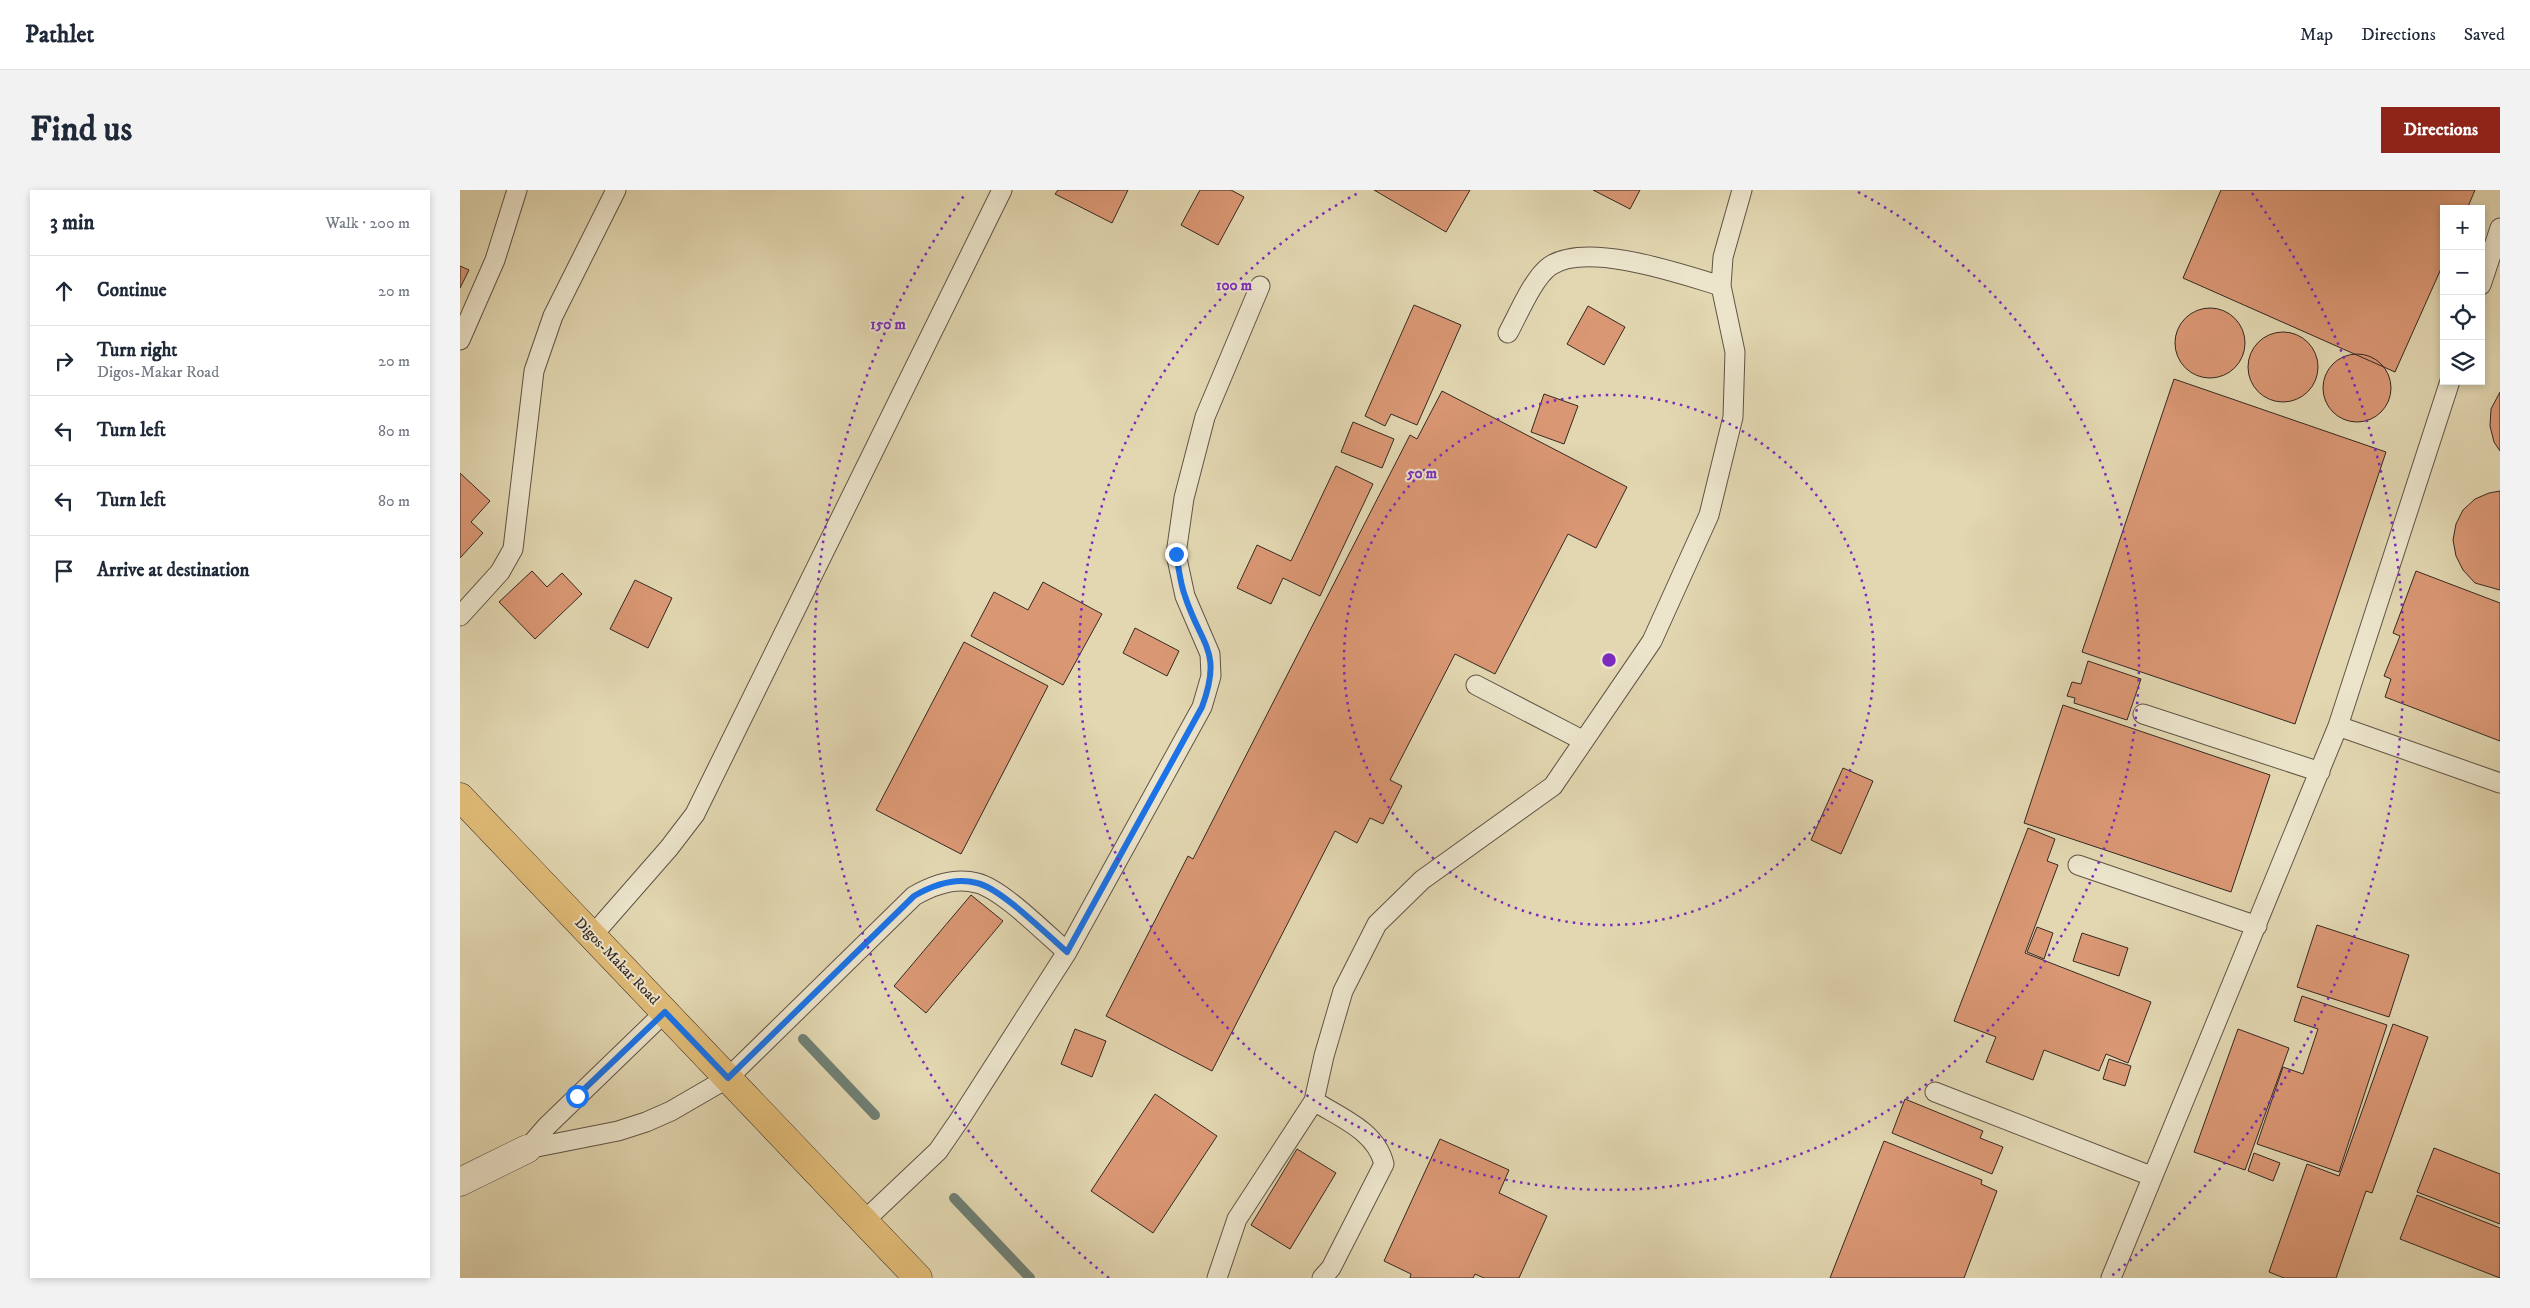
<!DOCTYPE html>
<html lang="en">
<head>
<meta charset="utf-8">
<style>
  :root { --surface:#fff; --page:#f2f2f3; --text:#1f2937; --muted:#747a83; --line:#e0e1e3; --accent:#8f2418 }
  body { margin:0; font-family:"IM FELL DW Pica",serif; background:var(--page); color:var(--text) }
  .controls { position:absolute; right:15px; top:15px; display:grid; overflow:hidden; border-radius:0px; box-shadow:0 2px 8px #0003 }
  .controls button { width:45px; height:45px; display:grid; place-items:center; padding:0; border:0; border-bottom:1px solid var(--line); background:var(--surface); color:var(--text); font:25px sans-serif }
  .stop { position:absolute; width:15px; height:15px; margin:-11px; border:4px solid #1a73e8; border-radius:50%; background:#fff }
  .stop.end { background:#1a73e8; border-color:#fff; box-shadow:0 1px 5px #0008 }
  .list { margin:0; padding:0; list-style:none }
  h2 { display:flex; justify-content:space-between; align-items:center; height:65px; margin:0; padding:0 20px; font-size:21px }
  h2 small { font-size:16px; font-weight:400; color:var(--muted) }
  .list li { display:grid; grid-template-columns:32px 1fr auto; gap:15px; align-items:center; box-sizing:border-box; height:70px; padding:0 20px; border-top:1px solid var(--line) }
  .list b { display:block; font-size:19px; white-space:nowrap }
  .list p { margin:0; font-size:16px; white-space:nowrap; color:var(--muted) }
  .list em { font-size:16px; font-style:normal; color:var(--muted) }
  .icon { flex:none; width:28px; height:28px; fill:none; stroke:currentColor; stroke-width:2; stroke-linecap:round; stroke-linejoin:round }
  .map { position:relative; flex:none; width:2040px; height:1088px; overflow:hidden; border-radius:0px }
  header { display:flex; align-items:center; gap:30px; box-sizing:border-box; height:70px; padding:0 25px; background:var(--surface); border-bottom:1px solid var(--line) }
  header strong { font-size:24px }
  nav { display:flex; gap:28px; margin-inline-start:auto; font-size:18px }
  .intro { display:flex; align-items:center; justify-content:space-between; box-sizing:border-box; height:120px; padding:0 30px }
  h1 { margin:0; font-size:35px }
  .button { padding:12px 22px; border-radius:0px; background:var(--accent); color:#fff; font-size:18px; font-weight:700 }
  main { display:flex; gap:30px; padding:0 30px }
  aside { flex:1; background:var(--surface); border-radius:0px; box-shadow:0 2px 8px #0003 }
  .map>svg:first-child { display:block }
</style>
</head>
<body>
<header>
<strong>Pathlet</strong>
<nav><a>Map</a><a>Directions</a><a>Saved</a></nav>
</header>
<div class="intro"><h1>Find us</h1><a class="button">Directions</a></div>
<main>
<aside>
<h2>3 min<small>Walk · 200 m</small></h2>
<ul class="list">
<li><svg class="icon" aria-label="ahead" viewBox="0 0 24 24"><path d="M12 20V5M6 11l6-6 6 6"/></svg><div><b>Continue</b></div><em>20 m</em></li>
<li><svg class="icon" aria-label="right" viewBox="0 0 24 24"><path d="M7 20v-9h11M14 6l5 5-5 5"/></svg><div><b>Turn right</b><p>Digos-Makar Road</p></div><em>20 m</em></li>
<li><svg class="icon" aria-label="left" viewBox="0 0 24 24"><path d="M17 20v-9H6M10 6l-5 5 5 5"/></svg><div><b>Turn left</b></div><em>80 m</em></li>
<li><svg class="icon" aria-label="left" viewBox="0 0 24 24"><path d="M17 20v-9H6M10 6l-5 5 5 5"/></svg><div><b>Turn left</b></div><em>80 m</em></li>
<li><svg class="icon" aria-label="arrive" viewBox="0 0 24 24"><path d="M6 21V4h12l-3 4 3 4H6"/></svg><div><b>Arrive at destination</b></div></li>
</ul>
</aside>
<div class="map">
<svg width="2040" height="1088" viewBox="0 0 2040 1088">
  <rect width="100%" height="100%" fill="#e2d7b1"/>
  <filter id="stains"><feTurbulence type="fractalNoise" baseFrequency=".004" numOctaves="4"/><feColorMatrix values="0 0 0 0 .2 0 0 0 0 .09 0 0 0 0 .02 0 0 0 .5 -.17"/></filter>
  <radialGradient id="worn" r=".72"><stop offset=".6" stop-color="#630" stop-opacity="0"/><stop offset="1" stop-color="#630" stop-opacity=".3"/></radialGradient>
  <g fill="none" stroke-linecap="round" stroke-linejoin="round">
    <!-- stream -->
    <path stroke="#6f8075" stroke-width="10" d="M343,849L415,925
      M494,1008L570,1088"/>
  </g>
  <!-- building -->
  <path fill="#da9774" stroke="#352923" d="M598,0H668L652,33L595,4Z
    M740,0H771L784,7L758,55L721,35Z
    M914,0H1010L986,42Z
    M1133,0H1180L1170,19Z
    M1761,0H2015L2007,19H1984V72L1935,182L1723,88Z
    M0,76L9,80L0,98Z
    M954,115L1001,135L957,235L931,224L925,236L905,226Z
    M1128,116L1165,137L1144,175L1107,154Z
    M1715 153a35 35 0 1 1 70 0a35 35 0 1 1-70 0Z
    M1788 177a35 35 0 1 1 70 0a35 35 0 1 1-70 0Z
    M1863 198a34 34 0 1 1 68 0a34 34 0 1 1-68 0Z
    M1714,189L1926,262L1835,534L1622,462Z
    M982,201L1167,297L1136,358L1108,344L1035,484L995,464L930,590L942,596L923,634L910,628L897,653L875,641L752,881L646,826L728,666L733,669L950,245L957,249Z
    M2040,202V261L2034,252L2030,236L2031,219Z
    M1084,204L1118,216L1104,254L1071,242Z
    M893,232L934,249L922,278L881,262Z
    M876,276L913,294L860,406L823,388L811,414L777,398L797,355L831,371Z
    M0,283L30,311L11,332L23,343L0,368Z
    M2040,301V400L2015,393L2003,380L1996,366L1993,350L1996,334L2003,320L2015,309L2029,303Z
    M72,381L87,397L102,383L122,404L75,449L39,412Z
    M1956,381L2040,413V551L1925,507L1931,489L1924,486L1940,446L1933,443Z
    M175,390L212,408L188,458L150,439Z
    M583,392L642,424L603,495L511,446L534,402L568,420Z
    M675,438L719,461L707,486L663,463Z
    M504,452L588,496L501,664L416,620Z
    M1628,471L1681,489L1667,530L1614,513L1615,508L1607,506L1612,492L1621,494Z
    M1603,515L1810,585L1771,702L1564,633Z
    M1383,578L1413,591L1381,664L1351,650Z
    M1568,638L1595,649L1587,671L1598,675L1565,763L1691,812L1668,873L1646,864L1639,881L1584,860L1573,890L1526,872L1536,847L1494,831Z
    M511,705L543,731L466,823L434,796Z
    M1857,735L1949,765L1929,827L1837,797Z
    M1577,737L1593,743L1584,769L1567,762Z
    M1622,743L1668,758L1659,786L1613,771Z
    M1842,806L1927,835L1879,982L1797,954L1823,877L1843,884L1858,839L1834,831Z
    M1933,834L1968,847L1912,1003L1906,1001L1876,1088H1824L1809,1082L1847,974L1879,986Z
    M615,839L646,851L632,887L601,874Z
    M1778,839L1829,858L1785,980L1734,962Z
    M1649,869L1671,876L1665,896L1643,889Z
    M695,904L757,946L693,1043L631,1001Z
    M1445,909L1523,941L1520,948L1543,957L1532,984L1432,943Z
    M980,949L1049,980L1039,1003L1087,1026L1059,1088H1024L1015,1084L1013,1088H950L951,1084L924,1071Z
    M1424,951L1522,990L1521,994L1537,1001L1504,1088H1370Z
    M1974,958L2040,984V1034L1957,1002Z
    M837,959L876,983L830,1059L791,1035Z
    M1794,963L1820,973L1813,991L1788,981Z
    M1957,1005L2040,1038V1088L1940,1049Z"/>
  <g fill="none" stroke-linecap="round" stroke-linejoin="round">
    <defs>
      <path id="service" d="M2021,95L2040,38
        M1048,143C1058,125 1073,88 1090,76C1127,51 1221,84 1261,96
        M0,150L35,70L57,0
        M0,426L40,382L53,359L74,181L93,126L156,0
        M1016,495L1124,551
        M1683,524L1860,582
        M1878,536L2040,593
        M1618,675L1797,736
        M132,746L209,658L235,624L542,0
        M1475,902L1691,986
        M854,911C881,928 916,941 924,974L871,1078L862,1088
        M67,959L158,941L186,932L211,921L268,888L454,706C473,695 495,687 517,693C542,699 586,744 607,762
        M67,959L87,936L205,822
        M404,1031L478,961L500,929L607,762L742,517L751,486L750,464L725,406L716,364L724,308L745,227L800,96
        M757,1088L777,1029L854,911L864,866L883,801L917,734L962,690L1093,596L1192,451L1249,325L1273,227L1275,162L1261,96L1263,67L1282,0
        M1651,1088L1878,536L1990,191"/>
      <path id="minor" d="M0,992L67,959"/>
      <path id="primary" d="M0,607L458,1088"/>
    </defs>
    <!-- service casing -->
    <use href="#service" stroke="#605446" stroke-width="21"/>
    <!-- minor casing -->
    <use href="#minor" stroke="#605446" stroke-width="29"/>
    <!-- primary casing -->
    <use href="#primary" stroke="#352923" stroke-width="29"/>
    <!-- service -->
    <use href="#service" stroke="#ece5cc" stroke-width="19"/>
    <!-- minor -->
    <use href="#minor" stroke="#ece5cc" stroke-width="28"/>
    <!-- primary -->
    <use href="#primary" stroke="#e1bc78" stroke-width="28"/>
  </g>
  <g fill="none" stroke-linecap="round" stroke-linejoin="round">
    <!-- route -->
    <path stroke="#1a73e8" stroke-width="6" d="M117,906L205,822L268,888L454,706C473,695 495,687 517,693C542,699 586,744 607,762L742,517C763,460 741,456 725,406C720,393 719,378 716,364"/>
  </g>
  <!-- distance rings -->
  <g fill="none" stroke="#7b2cbf" stroke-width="2.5" stroke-dasharray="2.5 5">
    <circle cx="1149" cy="470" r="265"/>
    <path d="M1398 2A530 530 0 1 1 900 2"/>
    <path d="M649 1088A795 795 0 0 1 506 3M1792 3A795 795 0 0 1 1649 1088"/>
  </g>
  <g text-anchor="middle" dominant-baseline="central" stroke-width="4" stroke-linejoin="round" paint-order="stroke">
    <!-- street labels -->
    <g font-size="15" fill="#352923" stroke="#ece5cc">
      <text transform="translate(157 771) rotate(46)">Digos-Makar Road</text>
    </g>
  </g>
  <circle cx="1149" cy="470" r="8" fill="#7b2cbf" stroke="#ece5cc" stroke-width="2.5"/>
  <g font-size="15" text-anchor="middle" font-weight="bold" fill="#7b2cbf" stroke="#ece5cc" stroke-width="4" stroke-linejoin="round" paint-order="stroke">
    <text x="774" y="100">100 m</text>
    <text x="428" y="139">150 m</text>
    <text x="962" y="288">50 m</text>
  </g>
  <rect width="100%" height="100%" filter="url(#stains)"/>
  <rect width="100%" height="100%" fill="url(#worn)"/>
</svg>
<div class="controls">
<button>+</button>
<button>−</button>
<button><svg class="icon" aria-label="locate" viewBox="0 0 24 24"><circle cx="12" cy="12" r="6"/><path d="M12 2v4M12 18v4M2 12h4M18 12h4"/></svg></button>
<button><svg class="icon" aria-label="layers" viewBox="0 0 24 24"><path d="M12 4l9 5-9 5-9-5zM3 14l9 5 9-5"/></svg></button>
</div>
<div class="stop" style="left:117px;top:906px"></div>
<div class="stop end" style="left:716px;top:364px"></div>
</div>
</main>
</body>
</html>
